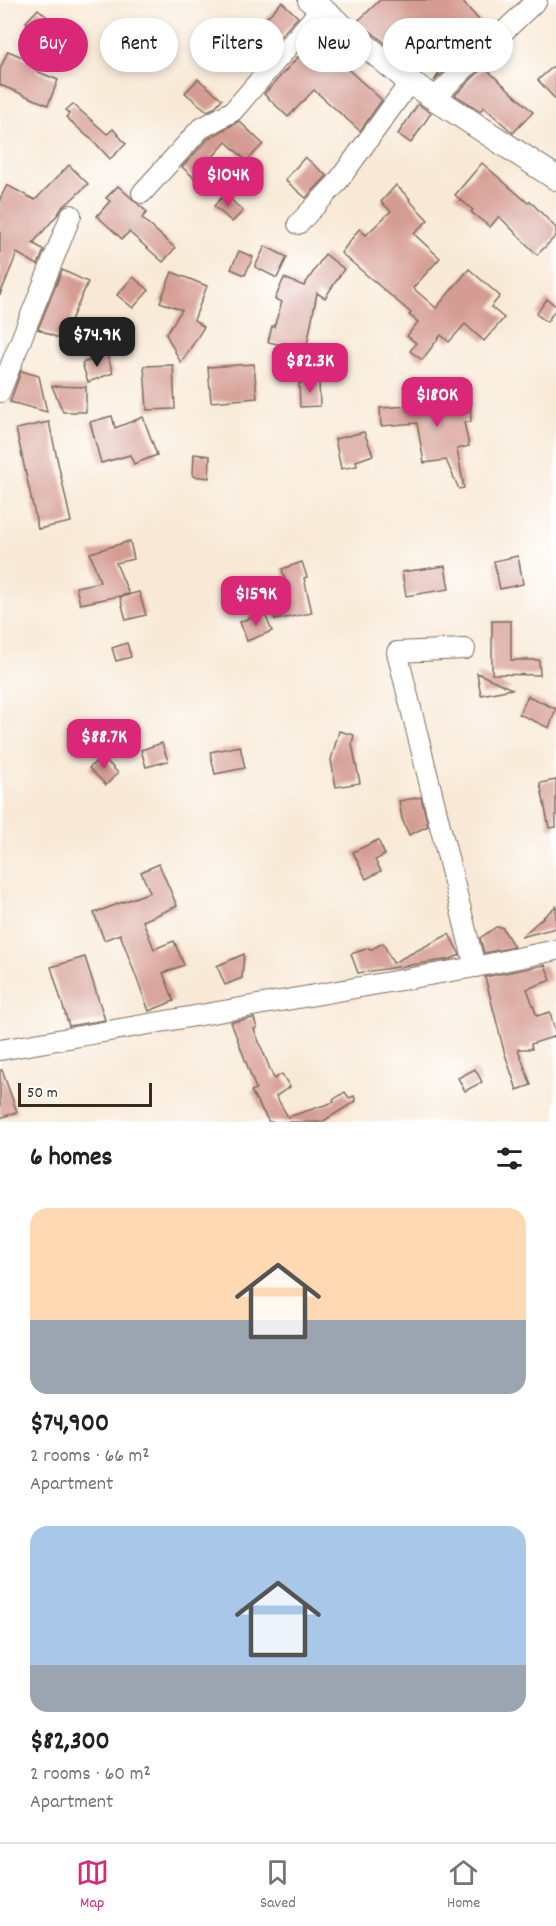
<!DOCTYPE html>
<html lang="en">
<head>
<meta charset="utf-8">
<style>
	:root { --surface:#fff; --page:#f6f6f6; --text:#222; --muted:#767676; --line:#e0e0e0; --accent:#db2777 }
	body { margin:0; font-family:Dekko,sans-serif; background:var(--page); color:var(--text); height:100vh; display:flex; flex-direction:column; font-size:22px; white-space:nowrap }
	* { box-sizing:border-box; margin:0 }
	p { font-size:20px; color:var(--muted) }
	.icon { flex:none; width:33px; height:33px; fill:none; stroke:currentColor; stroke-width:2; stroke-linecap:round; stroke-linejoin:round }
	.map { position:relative; height:1122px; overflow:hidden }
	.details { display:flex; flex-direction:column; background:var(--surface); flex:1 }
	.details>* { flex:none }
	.guide { position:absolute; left:18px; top:18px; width:520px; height:54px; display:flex; gap:12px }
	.scale { position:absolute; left:18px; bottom:15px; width:134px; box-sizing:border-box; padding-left:6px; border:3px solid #3b2a1e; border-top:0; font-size:16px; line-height:21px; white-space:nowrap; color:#3b2a1e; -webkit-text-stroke:4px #fff; paint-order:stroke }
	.price { position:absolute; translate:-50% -51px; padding:0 14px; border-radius:12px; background:var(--accent); color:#fff; font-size:20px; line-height:39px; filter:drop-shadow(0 2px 3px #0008) }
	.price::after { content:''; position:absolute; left:50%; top:36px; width:18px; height:14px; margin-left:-9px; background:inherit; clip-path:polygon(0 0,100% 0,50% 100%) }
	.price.on { background:#222; color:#fff }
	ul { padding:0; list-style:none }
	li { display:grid; align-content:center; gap:12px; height:318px; padding:0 30px }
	li span { display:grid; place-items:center; height:186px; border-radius:18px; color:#555 }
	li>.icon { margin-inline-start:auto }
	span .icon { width:108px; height:108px; fill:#fffc; stroke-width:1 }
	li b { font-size:26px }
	h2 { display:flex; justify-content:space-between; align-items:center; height:72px; padding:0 30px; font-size:26px }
	.pill { padding:0 21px; border-radius:27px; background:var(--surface); box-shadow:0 3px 9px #0003; font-size:21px; line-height:54px }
	.pill.on { background:var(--accent); color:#fff }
	.tabs { display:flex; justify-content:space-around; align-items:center; height:84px; border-top:2px solid var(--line); background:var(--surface); font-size:16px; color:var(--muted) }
	.tabs a { display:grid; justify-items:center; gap:3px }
	.tabs .on { color:var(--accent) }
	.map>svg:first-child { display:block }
	.building { fill:#d59c93 }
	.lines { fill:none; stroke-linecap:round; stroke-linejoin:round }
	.minor-casing { stroke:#7d6d5e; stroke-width:22 }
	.major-casing { stroke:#7d6d5e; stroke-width:26 }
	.minor { stroke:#fff; stroke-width:20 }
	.major { stroke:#fff; stroke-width:24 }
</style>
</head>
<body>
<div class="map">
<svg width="556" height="1122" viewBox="0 0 556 1122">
	<rect width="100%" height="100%" fill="#fff"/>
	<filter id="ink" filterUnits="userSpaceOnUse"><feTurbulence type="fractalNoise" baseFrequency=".0167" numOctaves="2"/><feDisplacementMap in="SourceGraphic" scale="12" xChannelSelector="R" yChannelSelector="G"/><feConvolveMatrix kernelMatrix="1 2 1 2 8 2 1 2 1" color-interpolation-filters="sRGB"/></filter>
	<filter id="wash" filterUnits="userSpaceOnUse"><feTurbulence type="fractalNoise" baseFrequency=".008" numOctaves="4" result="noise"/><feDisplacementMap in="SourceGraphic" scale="24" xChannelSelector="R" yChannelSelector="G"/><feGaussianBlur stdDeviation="1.35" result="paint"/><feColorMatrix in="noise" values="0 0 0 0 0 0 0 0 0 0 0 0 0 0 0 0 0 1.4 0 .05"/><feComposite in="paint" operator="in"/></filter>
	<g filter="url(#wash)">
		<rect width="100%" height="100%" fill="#f8e9d6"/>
		<g id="blocks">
			<g class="building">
				<polygon points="380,0 461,0 488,30 434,81 454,50 444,42 418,70 358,21"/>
				<polygon points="282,2 298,17 278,39 261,23"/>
				<polygon points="38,9 54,23 42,36 26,22"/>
				<polygon points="311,43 338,68 342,64 382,100 360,131 314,90 288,117 264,94"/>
				<polygon points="8,51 39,64 36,71 58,80 48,105 0,85 0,69"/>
				<polygon points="556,64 556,100 538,80"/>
				<polygon points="484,67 533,112 513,133 484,107 480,111 455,95"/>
				<polygon points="198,79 222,99 214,108 207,111 185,93"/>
				<polygon points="73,104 107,134 113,129 126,144 110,159 89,136 88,137 66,117 69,114 66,110"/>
				<polygon points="418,104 431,113 411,143 398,134"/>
				<polygon points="239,121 263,144 247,161 226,142 204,167 217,179 208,190 182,167 208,139"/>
				<polygon points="305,157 327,176 306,198 285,180"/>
				<polygon points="482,163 528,203 530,201 556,228 556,236 537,255 499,216 490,227 471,212 473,210 455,195"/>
				<polygon points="69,165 88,184 68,203 63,206 58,214 33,243 44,250 38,265 17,253 0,295 0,199 7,185 35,200"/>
				<polygon points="396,185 410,199 409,200 428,220 414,234 440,258 413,288 436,308 469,269 500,296 491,307 504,318 484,341 465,324 449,342 441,335 422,360 410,351 416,343 407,336 418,322 409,315 411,313 341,253 359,229 366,235 391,211 381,202"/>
				<polygon points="118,186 147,212 142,218 175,248 163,262 129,232 122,239 97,216 110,201 106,198"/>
				<polygon points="225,194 243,211 232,222 214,206"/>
				<polygon points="265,246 287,257 277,278 255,267"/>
				<polygon points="239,251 253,257 245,275 231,269"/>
				<polygon points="325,254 344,269 325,298 317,293 306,350 268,342 272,326 274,327 282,302 275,299 284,278 304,286"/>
				<polygon points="62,270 88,282 62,340 38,329"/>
				<polygon points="172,272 207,286 194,320 204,327 181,363 166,334 182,310 160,302"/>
				<polygon points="133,277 149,290 133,308 117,295"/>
				<polygon points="547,299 556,306 556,309 547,322 536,314"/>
				<polygon points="107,355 113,373 88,382 82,363"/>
				<polygon points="254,364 257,398 211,402 208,367"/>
				<polygon points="173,365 175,409 147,410 144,366"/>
				<polygon points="21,371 39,376 47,412 10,402"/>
				<polygon points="319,382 320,406 300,407 299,383"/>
				<polygon points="52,386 86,387 86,412 63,412"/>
				<polygon points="470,394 471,422 464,422 469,446 457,449 464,488 459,489 446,460 424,463 417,423 381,426 380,408 423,405 422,397"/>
				<polygon points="112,416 115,428 143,417 157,455 134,464 130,455 101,463 90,422"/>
				<polygon points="49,422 71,522 38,529 16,429"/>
				<polygon points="364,432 373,455 356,461 357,466 341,469 335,439"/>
				<polygon points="194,454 210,456 209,478 193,476"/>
				<polygon points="130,541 134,559 116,563 129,594 80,604 76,587 100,582 90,553"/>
				<polygon points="518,556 523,584 500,589 494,561"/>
				<polygon points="302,562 307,577 304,578 312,613 275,620 272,607 280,606 277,583 286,582 282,569"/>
				<polygon points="445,566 449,589 406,596 402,572"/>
				<polygon points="139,592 146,615 126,620 120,597"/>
				<polygon points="264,612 272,631 247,641 240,622"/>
				<polygon points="492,621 511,621 511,660 539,660 540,675 492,674"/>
				<polygon points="127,643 131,657 116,661 112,648"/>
				<polygon points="477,673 512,689 481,695"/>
				<polygon points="528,696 556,709 549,728 519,714"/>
				<polygon points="339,731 354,735 352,744 360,783 336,787 331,760"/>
				<polygon points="162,743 168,761 146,767 141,750"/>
				<polygon points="240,746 245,768 215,774 210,752"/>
				<polygon points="102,756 118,773 106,785 89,768"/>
				<polygon points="556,780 556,827 549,828 540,783"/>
				<polygon points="421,797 428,826 409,835 402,819 399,801"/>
				<polygon points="378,840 385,855 375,860 381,871 366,879 353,852"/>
				<polygon points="159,864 177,906 143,921 154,949 174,941 184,965 163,973 174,1001 149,1011 120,934 104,940 94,913 150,892 141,872"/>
				<polygon points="556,906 556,928 521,937"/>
				<polygon points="496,927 502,927 514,947 484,953 480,938"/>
				<polygon points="449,934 460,955 451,959 358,973 351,954 369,948 370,950 383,943 393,963"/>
				<polygon points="244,954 242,978 225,985 217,966"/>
				<polygon points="85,957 105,1020 69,1026 51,967"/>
				<polygon points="545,965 551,980 527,989 537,1016 550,1012 556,1036 531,1044 532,1049 518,1049 531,1085 517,1090 504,1051 485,977"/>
				<polygon points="254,1018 257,1028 254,1029 274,1079 282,1074 290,1087 276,1096 288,1117 334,1102 333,1100 345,1092 349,1098 354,1096 356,1101 322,1122 269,1122 251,1091 256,1089 231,1022"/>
				<polygon points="475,1069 482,1082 465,1091 458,1078"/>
				<polygon points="0,1070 2,1070 17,1112 0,1118"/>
			</g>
		</g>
	</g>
	<g filter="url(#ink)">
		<use href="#blocks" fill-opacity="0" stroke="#7d6d5e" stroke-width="1.5"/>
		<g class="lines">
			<defs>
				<g id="minor">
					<polyline points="433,99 537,0"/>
					<polyline points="142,193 200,129 233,111 320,10"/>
					<polyline points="298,224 336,184 410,82"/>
					<polyline points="0,392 71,215"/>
					<polyline points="465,649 397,652 475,967"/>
					<polyline points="0,1050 475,967 556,950"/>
				</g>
				<polyline id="major" points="310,0 410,82 556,178"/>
			</defs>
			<use href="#minor" class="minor-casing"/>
			<use href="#major" class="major-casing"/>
			<use href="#minor" class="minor"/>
			<use href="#major" class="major"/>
		</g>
	</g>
</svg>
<div class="scale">50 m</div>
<b class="price" style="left:228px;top:208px">$104K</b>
<b class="price on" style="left:97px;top:368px">$74.9K</b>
<b class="price" style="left:310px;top:394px">$82.3K</b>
<b class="price" style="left:437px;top:428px">$180K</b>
<b class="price" style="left:256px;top:627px">$159K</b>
<b class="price" style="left:104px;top:770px">$88.7K</b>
<div class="guide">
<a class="pill on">Buy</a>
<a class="pill">Rent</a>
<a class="pill">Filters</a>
<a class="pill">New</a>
<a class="pill">Apartment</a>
</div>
</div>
<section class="details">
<h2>6 homes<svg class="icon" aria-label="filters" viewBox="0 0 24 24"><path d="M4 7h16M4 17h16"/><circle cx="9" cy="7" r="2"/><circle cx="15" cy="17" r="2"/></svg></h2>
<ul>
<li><span style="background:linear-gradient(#ffd9b3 60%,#9aa5b1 0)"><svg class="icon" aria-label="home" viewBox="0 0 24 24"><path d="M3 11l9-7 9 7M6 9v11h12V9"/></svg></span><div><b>$74,900</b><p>2 rooms · 66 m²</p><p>Apartment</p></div></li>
<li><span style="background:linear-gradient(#a9c7e8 75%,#9aa5b1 0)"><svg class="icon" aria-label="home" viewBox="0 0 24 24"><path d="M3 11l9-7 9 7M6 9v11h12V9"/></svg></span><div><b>$82,300</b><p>2 rooms · 60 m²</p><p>Apartment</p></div></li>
</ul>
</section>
<nav class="tabs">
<a class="on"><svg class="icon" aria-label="map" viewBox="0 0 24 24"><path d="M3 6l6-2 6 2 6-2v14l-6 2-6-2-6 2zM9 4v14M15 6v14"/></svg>Map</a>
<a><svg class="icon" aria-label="saved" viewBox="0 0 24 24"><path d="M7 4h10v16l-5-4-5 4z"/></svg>Saved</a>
<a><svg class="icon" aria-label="home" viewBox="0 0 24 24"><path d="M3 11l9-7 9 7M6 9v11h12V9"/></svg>Home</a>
</nav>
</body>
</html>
